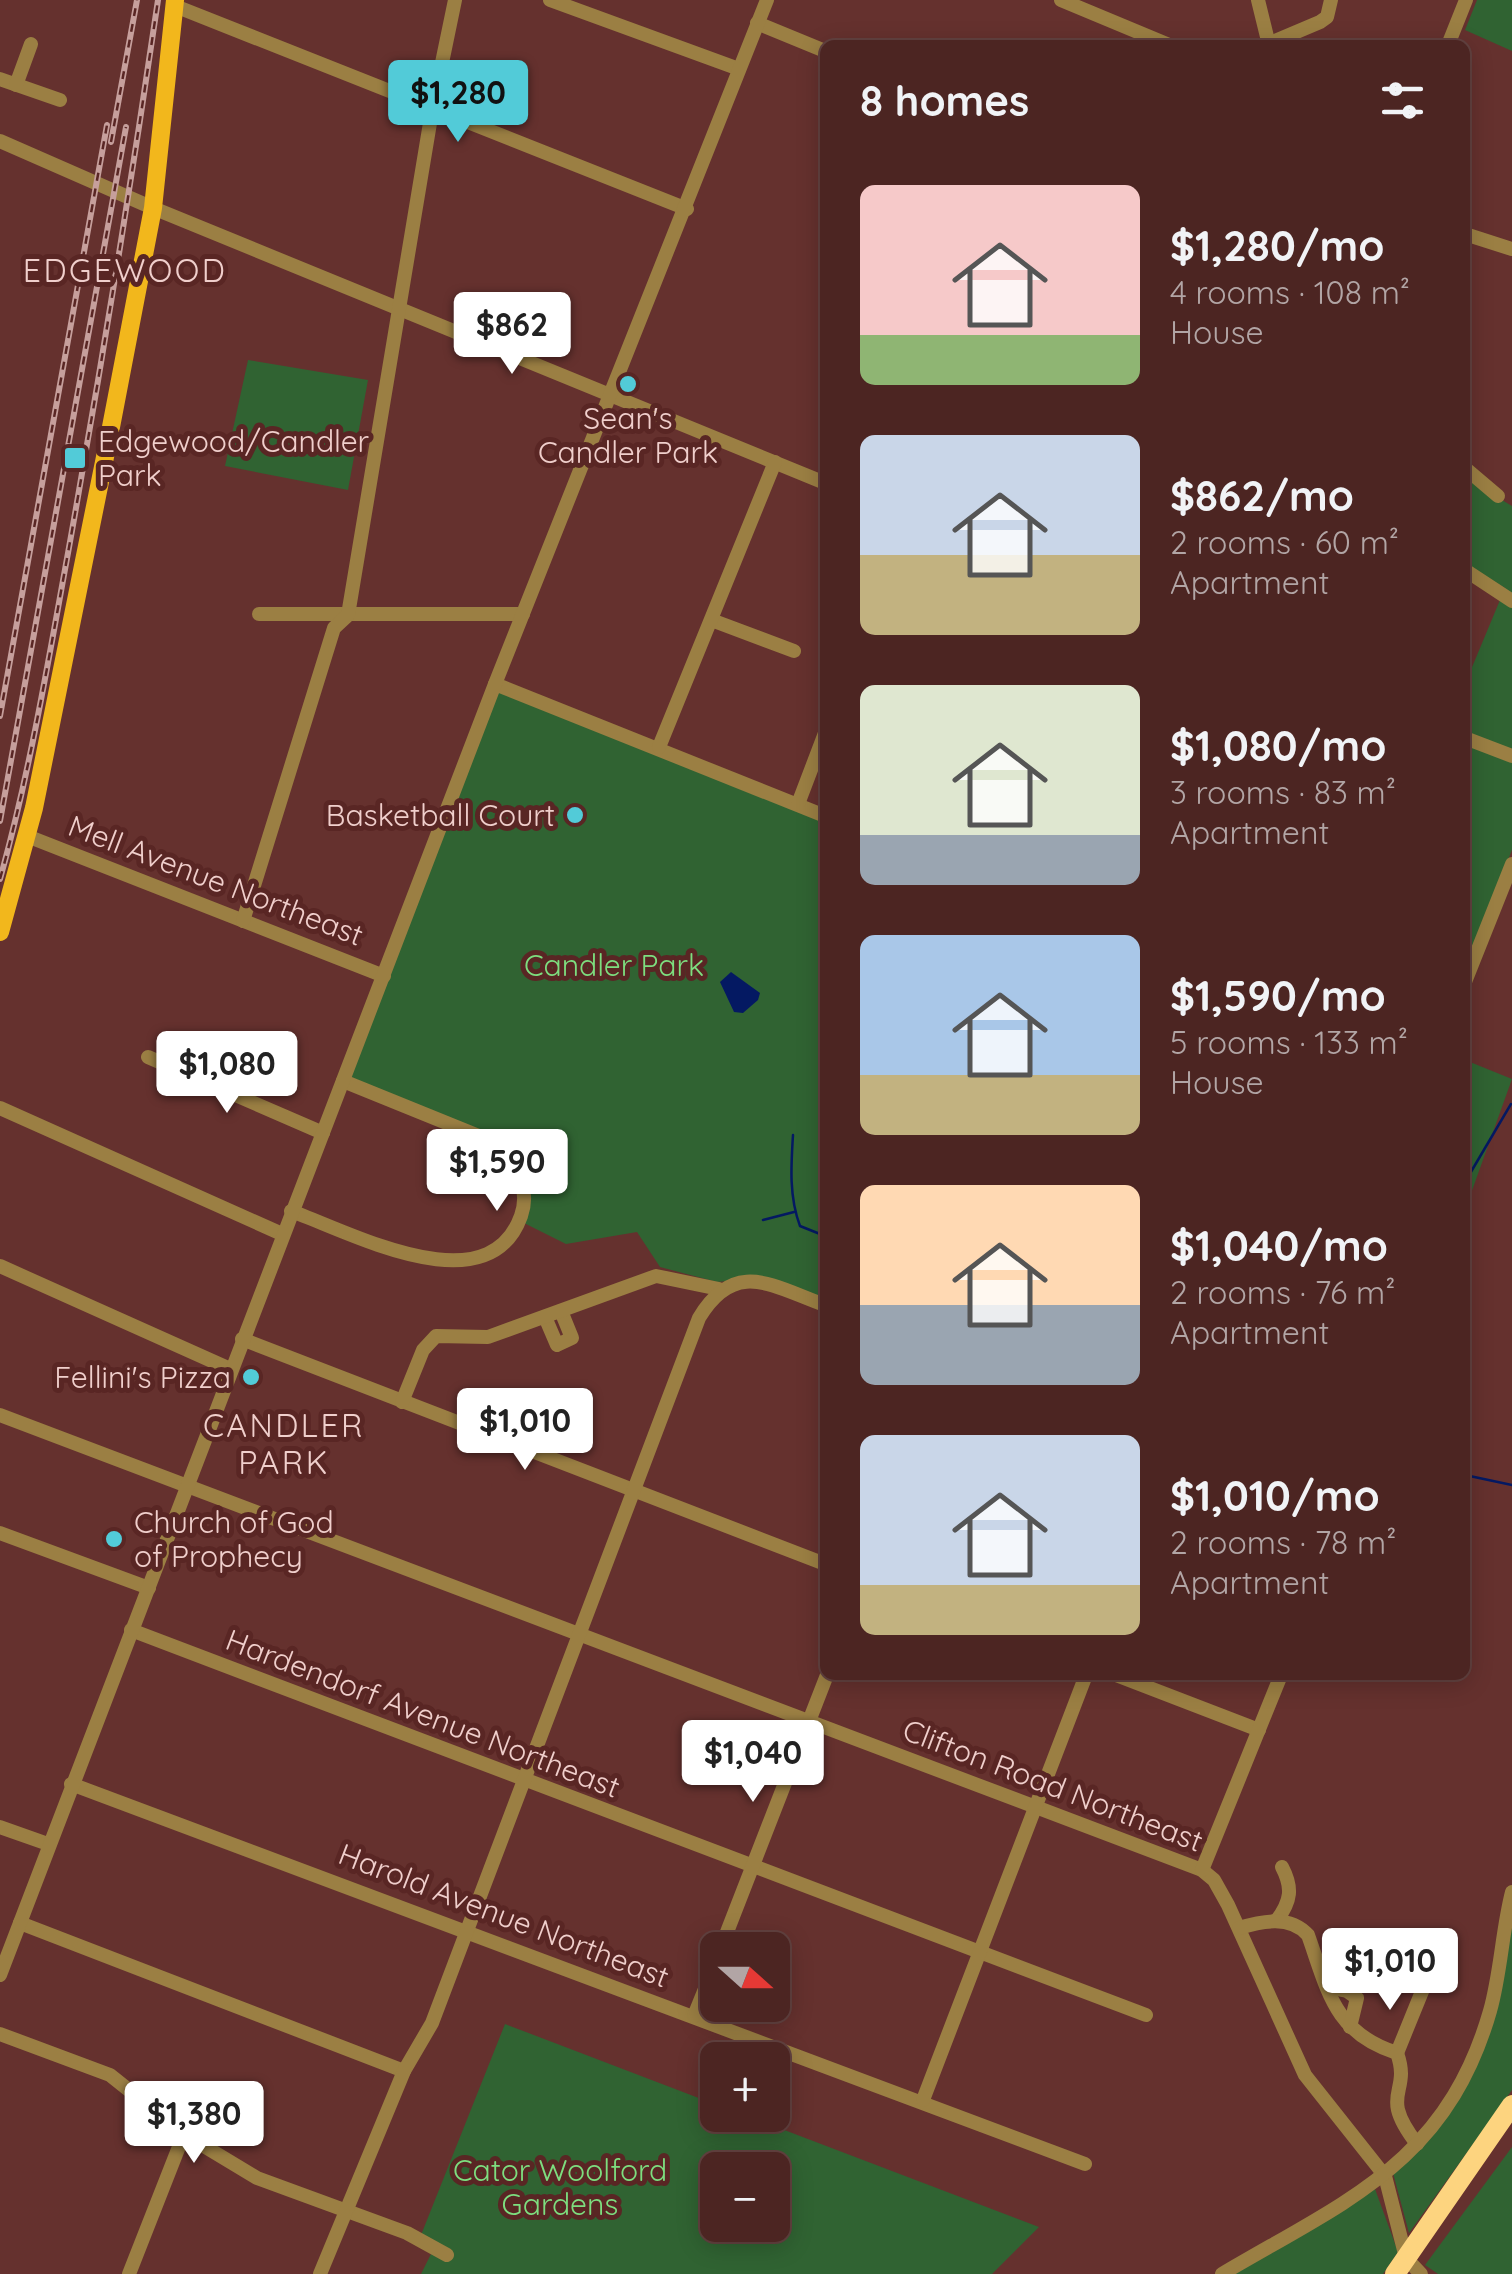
<!DOCTYPE html>
<html lang="en">
<head>
<meta charset="utf-8">
<style>
	:root { --surface:#4c2522; --page:#56312f; --text:#f1f3f6; --muted:#b2a5a5; --line:#634240; --accent:#52cbd8 }
	body { margin:0; font-family:Quicksand,sans-serif; background:var(--page); color:var(--text); height:100vh; display:flex; flex-direction:column; font-size:38px; white-space:nowrap }
	* { box-sizing:border-box; margin:0 }
	p { font-size:32px; color:var(--muted) }
	.icon { flex:none; width:55px; height:55px; fill:none; stroke:currentColor; stroke-width:2; stroke-linecap:round; stroke-linejoin:round }
	.map { position:relative; flex:1; overflow:hidden }
	.sheet { position:absolute; left:820px; top:40px; width:650px; height:1640px; display:flex; flex-direction:column; background:var(--surface); border-radius:15px; box-shadow:0 5px 25px #0003,0 0 0 2px var(--line) }
	.sheet>* { flex:none }
	.needle { width:65px; rotate:111deg }
	.buttons { position:absolute; left:700px; top:1932px; display:grid; gap:20px }
	.buttons a { display:grid; place-items:center; width:90px; height:90px; border-radius:15px; background:var(--surface); box-shadow:0 5px 25px #0003,0 0 0 2px var(--line); font-size:50px }
	.price { position:absolute; translate:-50% -85px; padding:0 22px; border-radius:10px; background:#fff; color:#222; font-size:32px; line-height:65px; filter:drop-shadow(0 2px 5px #0008) }
	.price::after { content:''; position:absolute; left:50%; top:60px; width:30px; height:22px; margin-left:-15px; background:inherit; clip-path:polygon(0 0,100% 0,50% 100%) }
	.price.active { background:var(--accent); color:#111 }
	ul { padding:0; list-style:none }
	li { display:flex; align-items:center; gap:30px; height:250px; padding:0 40px }
	li span { display:grid; place-items:center; flex:none; width:280px; height:200px; border-radius:15px; color:#555 }
	li>.icon { margin-inline-start:auto }
	span .icon { width:120px; height:120px; fill:#fffc; stroke-width:1 }
	li b { font-size:42px }
	h2 { display:flex; justify-content:space-between; align-items:center; height:120px; padding:0 40px; font-size:42px }
	.map>svg:first-child { display:block }
	.green { fill:#306332; fill-rule:evenodd }
	.water { fill:#041962 }
	.lines { fill:none; stroke-linecap:round; stroke-linejoin:round }
	.stream { stroke:#041962; stroke-width:2.5 }
	.minor { stroke:#9b7f43; stroke-width:14 }
	.major { stroke:#f2b71c; stroke-width:18 }
	.highway { stroke:#fdd47f; stroke-width:20 }
	.rail-casing { stroke:#c69f9c; stroke-width:6 }
	.rail { stroke:#592624; stroke-width:2.5; stroke-dasharray:8; stroke-linecap:butt }
	.poi-dot { fill:#52cbd8; stroke:#592624; stroke-width:4 }
	.labels { text-anchor:middle; dominant-baseline:central; stroke-width:10; stroke-linejoin:round; paint-order:stroke }
	.poi-label { font-size:30px; fill:#f0cfcc; stroke:#592624; text-anchor:start }
	.street-label { font-size:30px; fill:#f0cfcc; stroke:#592624 }
	.park-label { font-size:30px; fill:#7dde7f; stroke:#592624 }
	.neighbourhood-label { font-size:32px; letter-spacing:2.5px; fill:#f0cfcc; stroke:#592624 }
</style>
</head>
<body>
<div class="map">
<svg width="1512" height="2274" viewBox="0 0 1512 2274">
	<rect width="100%" height="100%" fill="#65312e"/>
	<g class="green">
		<polygon points="1477,0 1512,0 1512,51 1465,30"/>
		<polygon points="248,360 368,380 348,490 225,466"/>
		<polygon points="1465,478 1512,506 1512,850 1465,967 1465,684 1505,588 1465,564"/>
		<polygon points="499,683 825,812 825,1303 759,1278 717,1282 660,1267 637,1232 566,1244 522,1222 513,1156 347,1081"/>
		<polygon points="1465,1060 1512,1079 1465,1210"/>
		<polygon points="1512,1911 1512,2090 1409,2233 1393,2173 1467,2077"/>
		<path d="M 505,2024 L 717,2105 L 718,2115 L 745,2115 L 1039,2227 L 992,2274 L 421,2274 L 437,2242 L 421,2235 ZM 718,2170 L 772,2170 L 772,2225 L 718,2225 Z"/>
		<polygon points="1512,2147 1512,2274 1438,2274 1425,2265"/>
		<polygon points="1375,2189 1398,2252 1383,2274 1229,2274"/>
	</g>
	<polygon class="water" points="731,972 760,993 758,1000 743,1013 734,1012 720,982"/>
	<g class="lines">
		<g class="stream">
			<path d="M 793,1135 C 791,1166 789,1197 800,1226 L 825,1236"/>
			<polyline points="1465,1182 1511,1104"/>
			<polyline points="763,1220 794,1212"/>
			<polyline points="1465,1475 1512,1485"/>
		</g>
		<g class="minor">
			<polyline points="550,0 739,69"/>
			<polyline points="1061,0 1169,45"/>
			<polyline points="1258,0 1269,45"/>
			<polyline points="175,6 687,209"/>
			<polyline points="757,23 825,51"/>
			<polyline points="1268,44 1320,22 1327,17 1331,0"/>
			<polyline points="1448,45 1466,0"/>
			<polyline points="0,79 60,100"/>
			<polyline points="16,85 31,44"/>
			<polyline points="0,141 153,208 825,483"/>
			<polyline points="1465,234 1512,249"/>
			<polyline points="1465,468 1498,496"/>
			<polyline points="1465,570 1512,601"/>
			<polyline points="259,614 523,614"/>
			<polyline points="714,621 794,651"/>
			<polyline points="495,684 825,816"/>
			<polyline points="1465,738 1512,756"/>
			<polyline points="659,747 775,462"/>
			<polyline points="798,804 825,733"/>
			<polyline points="27,836 384,976"/>
			<polyline points="243,921 334,628 348,615 432,111 455,0"/>
			<polyline points="1465,982 1512,864"/>
			<polyline points="148,1057 323,1133"/>
			<polyline points="0,1108 282,1234"/>
			<path d="M 291,1211 C 352,1233 488,1307 521,1216 C 532,1185 512,1160 491,1141 L 343,1081"/>
			<polyline points="0,1266 230,1369"/>
			<polyline points="545,1317 557,1345 572,1338 561,1311"/>
			<polyline points="242,1339 825,1564"/>
			<polyline points="402,1402 423,1350 436,1336 488,1337 656,1276 719,1289"/>
			<polyline points="0,1415 1202,1870 1214,1880 1228,1905 1305,2075 1385,2176 1406,2258 1421,2274"/>
			<polyline points="0,1533 149,1588"/>
			<polyline points="131,1630 1146,2015"/>
			<polyline points="1116,1675 1259,1730"/>
			<polyline points="71,1784 1085,2164"/>
			<polyline points="0,1827 48,1844"/>
			<polyline points="1202,1870 1281,1675"/>
			<path d="M 1277,1920 C 1291,1901 1293,1888 1282,1867"/>
			<polyline points="20,1923 404,2071"/>
			<path d="M 1239,1928 C 1262,1921 1290,1915 1308,1935 C 1328,1991 1334,2033 1397,2053 C 1412,2095 1377,2092 1417,2144"/>
			<polyline points="720,1950 827,1675"/>
			<polyline points="0,1975 495,684 767,0"/>
			<polyline points="1327,1987 1347,1991 1357,1998 1350,2027"/>
			<polyline points="694,2016 718,1957"/>
			<polyline points="0,2034 110,2075 184,2134 257,2178 407,2233 447,2255"/>
			<polyline points="1397,2053 1423,1989"/>
			<polyline points="923,2100 1086,1675"/>
			<polyline points="129,2274 184,2134"/>
			<path d="M 320,2274 L 404,2071 L 432,2023 L 699,1318 C 735,1258 772,1286 825,1305"/>
			<path d="M 1222,2274 C 1345,2201 1446,2164 1490,2011 C 1501,1972 1502,1931 1512,1892"/>
		</g>
		<g class="major">
			<polyline points="111,427 153,208 175,0"/>
			<polyline points="0,932 34,808 106,452"/>
		</g>
		<polyline class="highway" points="1395,2274 1512,2105"/>
		<defs>
			<g id="rail">
				<polyline points="111,142 137,0"/>
				<polyline points="0,716 107,125"/>
				<polyline points="0,821 126,127"/>
				<path d="M 0,879 C 30,772 48,662 68,553 C 101,369 131,185 158,0"/>
			</g>
		</defs>
		<use href="#rail" class="rail-casing"/>
		<use href="#rail" class="rail"/>
	</g>
	<g class="poi-dot">
		<circle cx="628" cy="384" r="10"/>
		<rect x="63" y="446" width="24" height="24" rx="5"/>
		<circle cx="575" cy="815" r="10"/>
		<circle cx="251" cy="1377" r="10"/>
		<circle cx="114" cy="1539" r="10"/>
	</g>
	<g class="labels">
		<g class="poi-label">
			<text x="628" y="418" text-anchor="middle">Sean's<tspan x="628" dy="34">Candler Park</tspan></text>
			<text x="98" y="441">Edgewood/Candler<tspan x="98" dy="34">Park</tspan></text>
			<text x="555" y="815" text-anchor="end">Basketball Court</text>
			<text x="231" y="1377" text-anchor="end">Fellini's Pizza</text>
			<text x="134" y="1522">Church of God<tspan x="134" dy="34">of Prophecy</tspan></text>
		</g>
		<g class="street-label">
			<text transform="translate(216 880) rotate(21)">Mell Avenue Northeast</text>
			<text transform="translate(423 1713) rotate(21)">Hardendorf Avenue Northeast</text>
			<text transform="translate(1053 1785) rotate(21)">Clifton Road Northeast</text>
			<text transform="translate(504 1915) rotate(21)">Harold Avenue Northeast</text>
		</g>
		<g class="park-label">
			<text x="614" y="965">Candler Park</text>
			<text x="560" y="2170">Cator Woolford<tspan x="560" dy="34">Gardens</tspan></text>
		</g>
		<g class="neighbourhood-label">
			<text x="125" y="270">EDGEWOOD</text>
			<text x="284" y="1425">CANDLER<tspan x="284" dy="37">PARK</tspan></text>
		</g>
	</g>
</svg>
<div class="buttons">
<a><svg class="needle" viewBox="-14 -14 28 28"><path d="M0-13l5 13h-10z" fill="#e53935"/><path d="M0 13l5-13h-10z" fill="#b2a5a5"/></svg></a>
<a>+</a>
<a>−</a>
</div>
<b class="price active" style="left:458px;top:145px">$1,280</b>
<b class="price" style="left:512px;top:377px">$862</b>
<b class="price" style="left:227px;top:1116px">$1,080</b>
<b class="price" style="left:497px;top:1214px">$1,590</b>
<b class="price" style="left:525px;top:1473px">$1,010</b>
<b class="price" style="left:753px;top:1805px">$1,040</b>
<b class="price" style="left:1390px;top:2013px">$1,010</b>
<b class="price" style="left:194px;top:2166px">$1,380</b>
<section class="sheet">
<h2>8 homes<svg class="icon" aria-label="filters" viewBox="0 0 24 24"><path d="M4 7h16M4 17h16"/><circle cx="9" cy="7" r="2"/><circle cx="15" cy="17" r="2"/></svg></h2>
<ul>
<li><span style="background:linear-gradient(#f6c9c9 75%,#8fb573 0)"><svg class="icon" aria-label="home" viewBox="0 0 24 24"><path d="M3 11l9-7 9 7M6 9v11h12V9"/></svg></span><div><b>$1,280/mo</b><p>4 rooms · 108 m²</p><p>House</p></div></li>
<li><span style="background:linear-gradient(#c9d6e8 60%,#c2b280 0)"><svg class="icon" aria-label="home" viewBox="0 0 24 24"><path d="M3 11l9-7 9 7M6 9v11h12V9"/></svg></span><div><b>$862/mo</b><p>2 rooms · 60 m²</p><p>Apartment</p></div></li>
<li><span style="background:linear-gradient(#dfe7d0 75%,#9aa5b1 0)"><svg class="icon" aria-label="home" viewBox="0 0 24 24"><path d="M3 11l9-7 9 7M6 9v11h12V9"/></svg></span><div><b>$1,080/mo</b><p>3 rooms · 83 m²</p><p>Apartment</p></div></li>
<li><span style="background:linear-gradient(#a9c7e8 70%,#c2b280 0)"><svg class="icon" aria-label="home" viewBox="0 0 24 24"><path d="M3 11l9-7 9 7M6 9v11h12V9"/></svg></span><div><b>$1,590/mo</b><p>5 rooms · 133 m²</p><p>House</p></div></li>
<li><span style="background:linear-gradient(#ffd9b3 60%,#9aa5b1 0)"><svg class="icon" aria-label="home" viewBox="0 0 24 24"><path d="M3 11l9-7 9 7M6 9v11h12V9"/></svg></span><div><b>$1,040/mo</b><p>2 rooms · 76 m²</p><p>Apartment</p></div></li>
<li><span style="background:linear-gradient(#c9d6e8 75%,#c2b280 0)"><svg class="icon" aria-label="home" viewBox="0 0 24 24"><path d="M3 11l9-7 9 7M6 9v11h12V9"/></svg></span><div><b>$1,010/mo</b><p>2 rooms · 78 m²</p><p>Apartment</p></div></li>
</ul>
</section>
</div>
</body>
</html>
